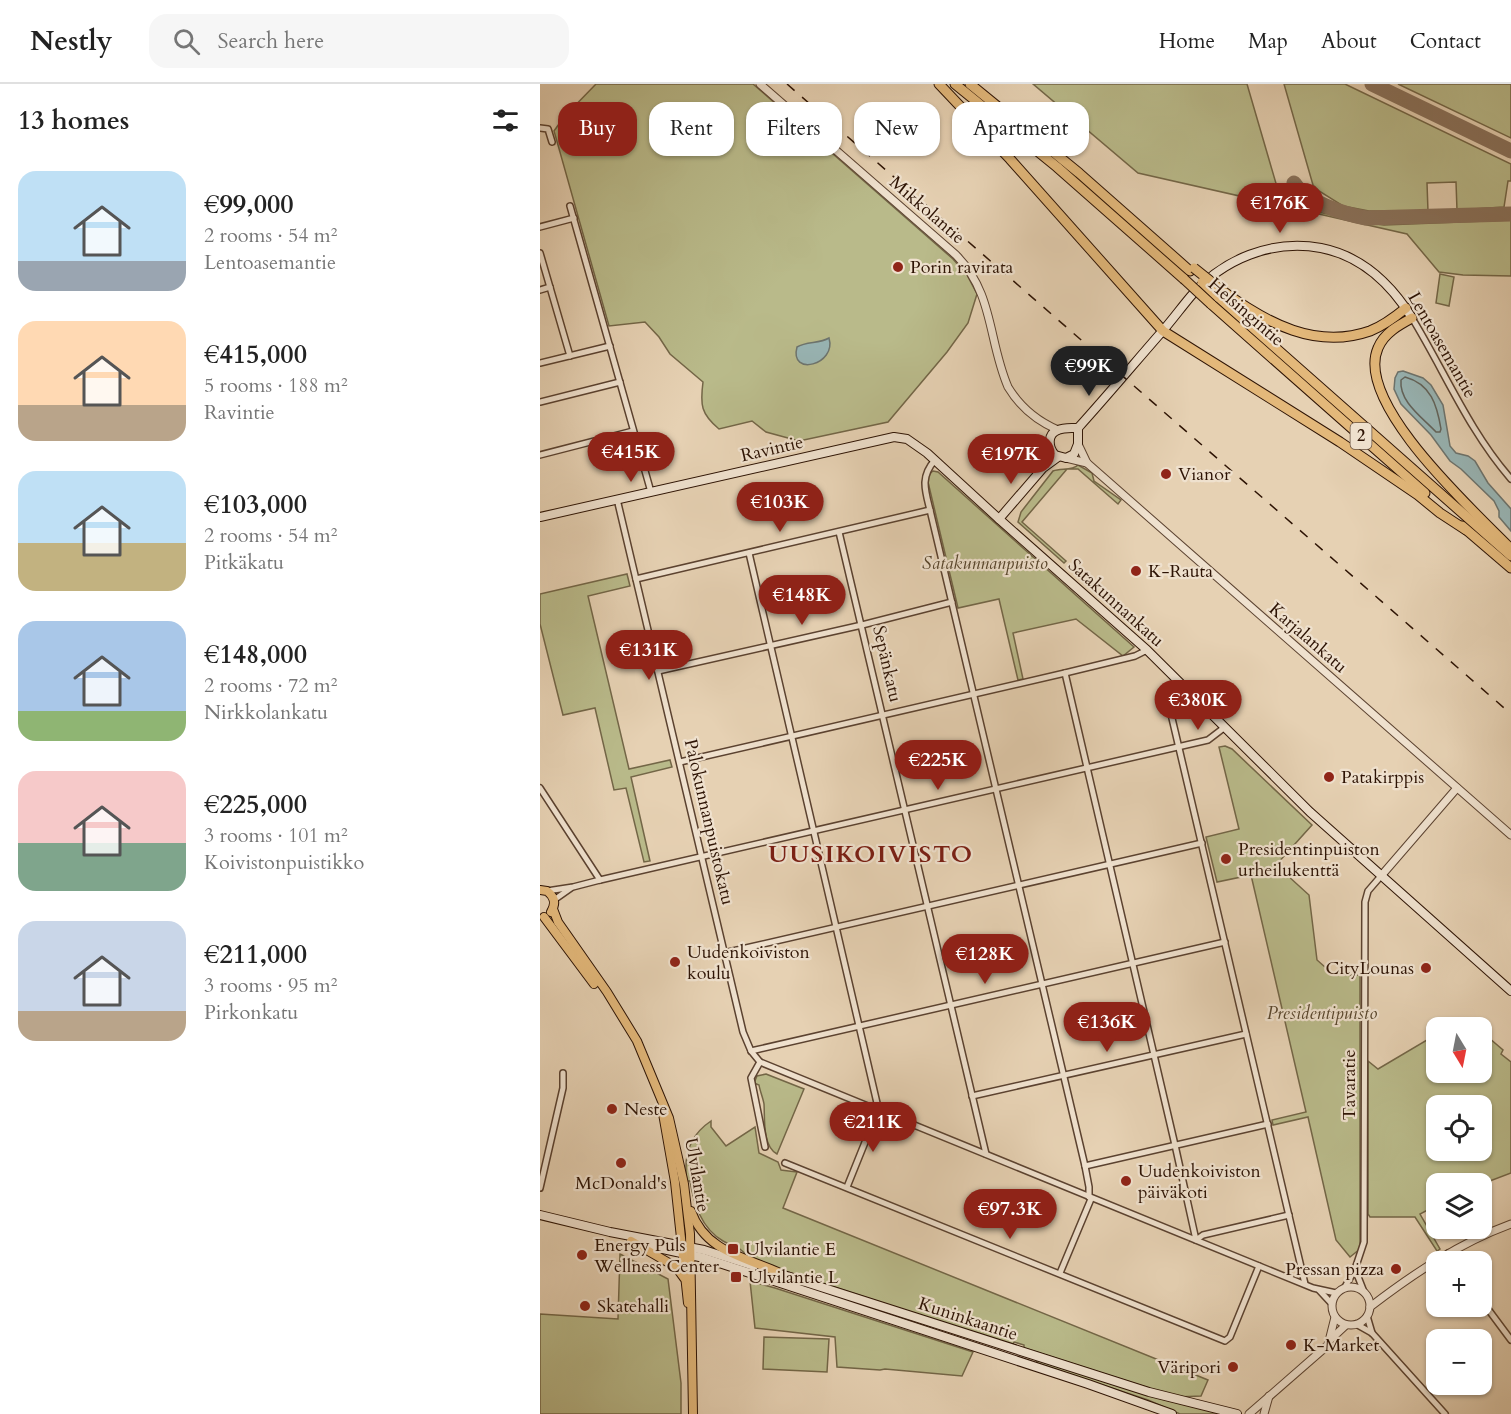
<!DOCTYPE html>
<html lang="en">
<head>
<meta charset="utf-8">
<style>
	:root { --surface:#fff; --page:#f6f6f6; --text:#222; --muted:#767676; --line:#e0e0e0; --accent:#8f2418 }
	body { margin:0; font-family:Cardo,serif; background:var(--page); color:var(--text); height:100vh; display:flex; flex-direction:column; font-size:22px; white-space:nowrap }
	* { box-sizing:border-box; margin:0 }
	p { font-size:20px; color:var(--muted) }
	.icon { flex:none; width:33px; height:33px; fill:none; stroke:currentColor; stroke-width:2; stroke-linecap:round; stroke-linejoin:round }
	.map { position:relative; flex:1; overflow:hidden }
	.sheet { display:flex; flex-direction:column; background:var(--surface); width:540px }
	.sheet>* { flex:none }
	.top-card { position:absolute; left:18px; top:18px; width:570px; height:54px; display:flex; gap:12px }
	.needle { width:39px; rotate:170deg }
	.controls { position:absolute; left:886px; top:933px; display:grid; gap:12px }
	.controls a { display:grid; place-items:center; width:66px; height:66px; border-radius:12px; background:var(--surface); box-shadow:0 2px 4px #0004; font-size:30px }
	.price { position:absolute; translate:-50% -51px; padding:0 14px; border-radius:21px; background:var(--accent); color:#fff; font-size:20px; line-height:39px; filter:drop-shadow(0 2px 3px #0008) }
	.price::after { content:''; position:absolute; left:50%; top:36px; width:18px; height:14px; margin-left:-9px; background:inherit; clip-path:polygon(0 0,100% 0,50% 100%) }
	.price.current { background:#222; color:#fff }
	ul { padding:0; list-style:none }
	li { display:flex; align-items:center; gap:18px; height:150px; padding:0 18px }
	li span { display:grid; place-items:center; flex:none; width:168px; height:120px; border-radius:18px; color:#555 }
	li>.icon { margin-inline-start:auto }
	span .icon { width:72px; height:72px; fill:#fffc; stroke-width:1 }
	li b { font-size:26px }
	h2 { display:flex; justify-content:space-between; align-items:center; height:72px; padding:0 18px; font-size:26px }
	.pill { padding:0 21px; border-radius:18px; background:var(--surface); box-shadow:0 2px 4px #0004; font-size:21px; line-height:54px }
	.pill.current { background:var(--accent); color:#fff }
	header { display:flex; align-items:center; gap:36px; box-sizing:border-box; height:84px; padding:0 30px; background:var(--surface); border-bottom:2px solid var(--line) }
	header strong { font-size:28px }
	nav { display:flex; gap:33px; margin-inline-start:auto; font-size:21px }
	.search { width:420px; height:54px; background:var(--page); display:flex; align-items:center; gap:15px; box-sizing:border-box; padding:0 21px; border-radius:18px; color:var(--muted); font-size:22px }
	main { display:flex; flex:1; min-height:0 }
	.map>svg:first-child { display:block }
	.green { fill:#b9ba8a; stroke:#736647; stroke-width:1.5; fill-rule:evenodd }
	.water { fill:#98b5b5; stroke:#6d746e; stroke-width:1.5 }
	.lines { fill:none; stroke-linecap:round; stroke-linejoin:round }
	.shore { stroke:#62645c; stroke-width:1.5 }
	.taxiway { stroke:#8a725c; stroke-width:15 }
	.minor-casing { stroke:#5b4230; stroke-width:8 }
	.tertiary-casing { stroke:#5b4230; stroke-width:9 }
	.secondary-casing { stroke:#2d1304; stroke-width:10 }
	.primary-casing { stroke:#2d1304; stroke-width:10 }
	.trunk-casing { stroke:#2d1304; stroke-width:11 }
	.minor { stroke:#efe1ce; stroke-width:5 }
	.tertiary { stroke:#efe1ce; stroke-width:7 }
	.secondary { stroke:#efe1ce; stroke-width:8 }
	.primary { stroke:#e3b87a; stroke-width:8 }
	.trunk { stroke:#e3b87a; stroke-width:9 }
	.rail { stroke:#2d1304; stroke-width:1.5; stroke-dasharray:10 10; stroke-linecap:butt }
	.trunk-bridge-casing { stroke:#2d1304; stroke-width:11; stroke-linecap:butt }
	.trunk-bridge { stroke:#e3b87a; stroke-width:9 }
	.poi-dot { fill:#8f2418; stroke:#efe1ce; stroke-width:2 }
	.labels { text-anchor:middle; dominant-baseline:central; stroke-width:4.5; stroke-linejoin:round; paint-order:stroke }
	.shield { fill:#efe1ce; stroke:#675141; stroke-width:1.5 }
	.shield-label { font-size:16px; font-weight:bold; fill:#2d1304 }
	.street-label { font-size:18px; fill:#2d1304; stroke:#efe1ce }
	.poi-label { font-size:18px; fill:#2d1304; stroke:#efe1ce; text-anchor:start }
	.park-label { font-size:18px; font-style:italic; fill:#57452c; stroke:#efe1ce }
	.district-label { font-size:24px; font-weight:bold; letter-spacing:1.5px; fill:#7a1f14; stroke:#efe1ce }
</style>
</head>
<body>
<header>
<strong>Nestly</strong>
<div class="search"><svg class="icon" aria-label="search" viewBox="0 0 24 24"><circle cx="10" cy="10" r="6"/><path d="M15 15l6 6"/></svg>Search here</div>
<nav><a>Home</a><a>Map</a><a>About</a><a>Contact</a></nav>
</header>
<main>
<section class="sheet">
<h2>13 homes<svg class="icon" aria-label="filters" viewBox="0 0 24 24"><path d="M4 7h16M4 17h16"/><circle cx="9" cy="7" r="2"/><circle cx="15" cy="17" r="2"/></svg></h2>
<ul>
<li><span style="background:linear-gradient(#bfe0f5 75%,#9aa5b1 0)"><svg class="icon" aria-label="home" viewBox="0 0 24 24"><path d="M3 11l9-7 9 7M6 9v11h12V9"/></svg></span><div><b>€99,000</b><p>2 rooms · 54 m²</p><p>Lentoasemantie</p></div></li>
<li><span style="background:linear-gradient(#ffd9b3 70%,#b9a48a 0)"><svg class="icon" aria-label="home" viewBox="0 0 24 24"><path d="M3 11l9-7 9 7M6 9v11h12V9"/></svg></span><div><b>€415,000</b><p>5 rooms · 188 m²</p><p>Ravintie</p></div></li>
<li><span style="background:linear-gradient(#bfe0f5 60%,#c2b280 0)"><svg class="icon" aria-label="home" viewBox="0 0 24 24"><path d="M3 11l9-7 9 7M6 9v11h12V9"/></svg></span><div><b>€103,000</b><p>2 rooms · 54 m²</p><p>Pitkäkatu</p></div></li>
<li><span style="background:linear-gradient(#a9c7e8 75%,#8fb573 0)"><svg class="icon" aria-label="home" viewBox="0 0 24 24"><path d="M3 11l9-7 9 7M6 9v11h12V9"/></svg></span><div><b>€148,000</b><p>2 rooms · 72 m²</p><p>Nirkkolankatu</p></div></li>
<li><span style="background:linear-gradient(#f6c9c9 60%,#7fa58c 0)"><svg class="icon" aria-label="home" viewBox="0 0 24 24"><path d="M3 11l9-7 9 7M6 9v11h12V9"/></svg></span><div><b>€225,000</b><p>3 rooms · 101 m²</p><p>Koivistonpuistikko</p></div></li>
<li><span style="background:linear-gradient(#c9d6e8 75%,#b9a48a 0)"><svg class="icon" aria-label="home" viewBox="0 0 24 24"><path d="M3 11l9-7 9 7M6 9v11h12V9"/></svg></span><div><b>€211,000</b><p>3 rooms · 95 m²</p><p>Pirkonkatu</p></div></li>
</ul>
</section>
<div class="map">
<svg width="971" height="1330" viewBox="0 0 971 1330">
	<rect width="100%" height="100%" fill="#e6d1b3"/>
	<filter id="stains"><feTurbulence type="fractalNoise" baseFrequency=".00333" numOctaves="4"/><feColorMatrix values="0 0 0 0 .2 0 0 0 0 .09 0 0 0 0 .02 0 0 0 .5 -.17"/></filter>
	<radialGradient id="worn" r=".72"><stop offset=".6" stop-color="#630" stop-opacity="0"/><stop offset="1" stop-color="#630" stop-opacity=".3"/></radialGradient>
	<g class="green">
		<path d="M 56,0 L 213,0 L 413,175 L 427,191 L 437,210 L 428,239 L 407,268 L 348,338 L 259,357 L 226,348 L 212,337 L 179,345 C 161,330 160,321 163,298 L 130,270 L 119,253 L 105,238 L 69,242 L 14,47 L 24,33 Z"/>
		<polygon points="493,0 707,0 742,120 829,139 844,141 971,136 971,192 923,191 899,188 867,150 598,89"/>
		<polygon points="744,0 805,0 971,80 971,97 968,97 964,123 917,126 916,98 887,99 888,127 829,127 803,122 779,107 773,101"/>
		<polygon points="858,0 971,0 971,54"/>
		<polygon points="900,190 914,193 909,222 896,219"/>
		<path d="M 538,381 L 552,389 L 554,397 L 581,416 L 578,420 L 538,385 L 527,385 L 482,438 L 526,477 L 524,479 L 478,438 L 481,428 L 513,387 C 521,384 532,387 538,381 Z"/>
		<polygon points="393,387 398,388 594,563 583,572 536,535 473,549 483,595 478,596 459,515 418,524 388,398 388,391"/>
		<polygon points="87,490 90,502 48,512 89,685 130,676 132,683 91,693 110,777 104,778 86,704 74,706 55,624 23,631 0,540 0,510"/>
		<polygon points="685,662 692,665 772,741 736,781 769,811 777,876 794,891 820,891 820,1165 810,1173 796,1156 768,1033 733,1041 732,1036 766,1028 711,791 677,798 666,753 699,745 679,663"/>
		<path d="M 942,948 L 963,966 L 961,970 L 971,978 L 971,1089 L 942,1100 L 897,1100 L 897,1121 L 880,1130 L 900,1165 L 897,1167 L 875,1133 L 830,1133 L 828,1130 L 828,977 L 838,985 L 897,950 L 897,988 L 942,988 ZM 897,1022 L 942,1022 L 942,1066 L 897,1066 Z"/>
		<path d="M 226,990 L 264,1005 L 237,1070 C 222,1062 225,1034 224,1020 C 223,1014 220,1007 219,1001 L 214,999 L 217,992 Z"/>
		<path d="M 171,1037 L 171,1043 L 186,1062 L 215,1043 L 219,1069 L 238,1078 L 241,1086 L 257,1088 L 243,1124 L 668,1296 L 661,1312 L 637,1313 L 484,1264 L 484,1261 L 474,1258 L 473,1260 L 459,1257 L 215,1177 L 206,1172 C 202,1163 191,1162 183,1157 C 161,1144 154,1120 150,1097 L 147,1097 C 143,1072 150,1051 171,1037 Z"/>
		<polygon points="80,1170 128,1195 141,1299 141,1330 0,1330 0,1230 78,1235"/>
		<polygon points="210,1197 235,1204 433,1268 422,1292 345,1285 340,1286 297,1283 295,1253 215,1244"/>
		<polygon points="224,1253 289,1255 287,1288 223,1285"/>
		<polygon points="498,1275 683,1330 640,1330 608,1316 496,1279"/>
	</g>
	<g class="water">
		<path d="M 289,254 C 297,281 249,293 257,263 C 267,257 279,260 289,254 Z"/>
		<polygon points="863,287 883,294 891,301 903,321 910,362 916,369 928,372 935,377 948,399 971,425 971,447 959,433 959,427 954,417 921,385 910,377 891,351 861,320 854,305 855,294 858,288"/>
	</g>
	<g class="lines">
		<path class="shore" d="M 865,293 C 891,300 897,321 901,345 L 900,348 L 896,348 C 882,333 859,318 861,296 Z"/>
		<g class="taxiway">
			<polyline points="832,0 971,67"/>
			<path d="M 754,99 C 766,118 804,130 826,134 L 971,130"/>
		</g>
		<defs>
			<g id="minor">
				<polyline points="0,44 8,45 12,58"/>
				<polyline points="30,122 111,408"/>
				<polyline points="0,143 34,134"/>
				<polyline points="0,169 30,272"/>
				<polyline points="0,206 10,203"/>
				<path d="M 872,234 C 905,288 929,347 971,395"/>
				<polyline points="0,279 70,262"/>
				<polyline points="0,318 80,298"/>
				<polyline points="0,371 93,347"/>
				<path d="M 395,376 C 380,393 385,406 390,426 L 545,1082 L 549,1103 L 549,1113"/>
				<polyline points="77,415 203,948 211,967 220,978 211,994 225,1063"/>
				<polyline points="299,448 446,1070"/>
				<polyline points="209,469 337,1019 336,1031 307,1103"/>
				<polyline points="96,495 390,426"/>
				<polyline points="118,587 322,541 412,518"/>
				<polyline points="525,589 635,1061 656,1156 663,1151 749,1131"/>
				<polyline points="627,613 765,1200"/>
				<polyline points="140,678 525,589 595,572 607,566"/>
				<polyline points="0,704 60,796"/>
				<polyline points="7,807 33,803 60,796 668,656 685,643"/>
				<polyline points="14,816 31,804"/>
				<polyline points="184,869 662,759"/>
				<polyline points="211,967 685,858"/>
				<polyline points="220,978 773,1204 796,1209"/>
				<polyline points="432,1012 706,950"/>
				<polyline points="245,1079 685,1257 690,1253 719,1182"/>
				<polyline points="545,1082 728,1040"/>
				<polyline points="0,1104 23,1004 23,989"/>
				<polyline points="908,1169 914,1178"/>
				<polyline points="815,1185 824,1208"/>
				<polyline points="520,1189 551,1115"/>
				<polyline points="805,1203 815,1185 824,1158 825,818 828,807 841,792"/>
				<polyline points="779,1206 792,1220"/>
				<polyline points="942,1217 971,1256"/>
				<polyline points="827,1232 832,1249"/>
				<polyline points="816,1240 832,1249 905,1330"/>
			</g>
			<g id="tertiary">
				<path d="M 220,0 L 416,171 C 454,209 448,257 468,303 C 480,323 497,337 518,346"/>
				<polyline points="538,360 547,379 971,751"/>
				<polyline points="526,374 547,379"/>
				<polyline points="841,792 917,704"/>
				<circle cx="811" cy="1222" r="19"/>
				<path d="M 830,1223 C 873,1190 919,1159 971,1140"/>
				<polyline points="791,1255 806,1241"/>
				<polyline points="709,1330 788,1261 795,1233"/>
				<polyline points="724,1330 729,1312"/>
			</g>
			<g id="secondary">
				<path d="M 538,344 C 532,344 524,343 518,346 C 507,350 508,363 515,371 L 526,374 L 534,370 L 538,360 L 538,344 C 566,313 592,282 619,251 C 630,239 640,225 651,212 C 683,175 732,155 781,164 C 821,172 851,200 872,234"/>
				<polyline points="0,433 354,353 367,355 387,369 459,435 607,566 770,728 971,907"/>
				<polyline points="459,435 503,384 518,373"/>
				<polyline points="0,1131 70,1148 164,1166 214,1182"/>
				<polyline points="100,1160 164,1174 548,1300 632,1330"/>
				<polyline points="234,1188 609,1308 697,1330"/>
			</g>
			<g id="primary">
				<path d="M 0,806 L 7,807 C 15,813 16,820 11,828"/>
				<polyline points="13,825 18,838 67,908 97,957 129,1034 144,1100 150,1150 153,1330"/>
				<polyline points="4,833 54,900"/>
				<polyline points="122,1024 135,1098 148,1219"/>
				<path d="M 151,1127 C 165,1167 204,1173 238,1188"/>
				<polyline points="91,1157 136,1183 144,1194"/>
			</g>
			<g id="trunk">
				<polyline points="399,0 470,75 623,247 800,358 878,411 900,429 926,446"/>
				<polyline points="415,0 517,83 644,195"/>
				<polyline points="430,0 539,89 650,187"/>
				<path d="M 684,208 C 727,239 776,266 830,247 C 843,242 855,233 866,224"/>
				<polyline points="678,213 971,472"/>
				<polyline points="671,220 885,409"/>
				<path d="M 872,234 C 859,241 844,249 838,264 C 814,319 934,427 969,463"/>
				<polyline points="922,442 971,484"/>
			</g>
		</defs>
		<use href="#minor" class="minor-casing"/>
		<use href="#tertiary" class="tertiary-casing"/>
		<use href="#secondary" class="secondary-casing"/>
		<use href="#primary" class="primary-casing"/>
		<use href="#trunk" class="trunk-casing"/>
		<use href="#minor" class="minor"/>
		<use href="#tertiary" class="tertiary"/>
		<use href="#secondary" class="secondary"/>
		<use href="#primary" class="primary"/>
		<use href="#trunk" class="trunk"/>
		<polyline class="rail" points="247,0 971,630"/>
		<defs>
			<g id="trunk-bridge">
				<polyline points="654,184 684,208"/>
				<polyline points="644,195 671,220"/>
				<polyline points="662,198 678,213"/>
			</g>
		</defs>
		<use href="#trunk-bridge" class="trunk-bridge-casing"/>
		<use href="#trunk-bridge" class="trunk-bridge"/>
	</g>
	<g class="poi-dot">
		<circle cx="358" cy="183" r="6"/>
		<circle cx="626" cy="390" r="6"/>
		<circle cx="596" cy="487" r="6"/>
		<circle cx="789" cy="693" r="6"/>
		<circle cx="686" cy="775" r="6"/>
		<circle cx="135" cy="878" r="6"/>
		<circle cx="886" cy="884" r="6"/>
		<circle cx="72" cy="1025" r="6"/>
		<circle cx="81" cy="1079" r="6"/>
		<circle cx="586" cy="1097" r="6"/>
		<rect x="187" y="1159" width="12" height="12" rx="3"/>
		<circle cx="42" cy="1171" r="6"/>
		<circle cx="856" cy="1185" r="6"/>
		<rect x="190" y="1187" width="12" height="12" rx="3"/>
		<circle cx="45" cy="1222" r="6"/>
		<circle cx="751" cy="1261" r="6"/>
		<circle cx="693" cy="1283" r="6"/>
	</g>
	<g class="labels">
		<rect class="shield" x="810.5" y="339" width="21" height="26" rx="4.5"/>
		<g class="shield-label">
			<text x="821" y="352">2</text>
		</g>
		<g class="street-label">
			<text transform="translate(387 126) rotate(41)">Mikkolantie</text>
			<text transform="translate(706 228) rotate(41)">Helsingintie</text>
			<text transform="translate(902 261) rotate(60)">Lentoasemantie</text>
			<text transform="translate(232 365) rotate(-13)">Ravintie</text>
			<text transform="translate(576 519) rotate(42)">Satakunnankatu</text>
			<text transform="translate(768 554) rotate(41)">Karjalankatu</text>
			<text transform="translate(347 580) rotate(77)">Sepänkatu</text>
			<text transform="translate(169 738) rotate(77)">Palokunnanpuistokatu</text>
			<text transform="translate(809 1001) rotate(-90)">Tavaratie</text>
			<text transform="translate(157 1091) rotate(80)">Ulvilantie</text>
			<text transform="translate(428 1235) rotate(18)">Kuninkaantie</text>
		</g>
		<g class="poi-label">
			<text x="370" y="183">Porin ravirata</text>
			<text x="638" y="390">Vianor</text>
			<text x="608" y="487">K-Rauta</text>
			<text x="801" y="693">Patakirppis</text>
			<text x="698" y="765">Presidentinpuiston<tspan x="698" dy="21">urheilukenttä</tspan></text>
			<text x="147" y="868">Uudenkoiviston<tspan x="147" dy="21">koulu</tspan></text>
			<text x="874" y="884" text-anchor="end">CityLounas</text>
			<text x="84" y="1025">Neste</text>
			<text x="598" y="1087">Uudenkoiviston<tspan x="598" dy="21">päiväkoti</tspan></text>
			<text x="81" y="1099" text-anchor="middle">McDonald's</text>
			<text x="54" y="1161">Energy Puls<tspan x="54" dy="21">Wellness Center</tspan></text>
			<text x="205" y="1165">Ulvilantie E</text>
			<text x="844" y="1185" text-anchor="end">Pressan pizza</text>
			<text x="208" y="1193">Ulvilantie L</text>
			<text x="57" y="1222">Skatehalli</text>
			<text x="763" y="1261">K-Market</text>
			<text x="681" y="1283" text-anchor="end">Väripori</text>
		</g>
		<g class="park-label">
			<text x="445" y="479">Satakunnanpuisto</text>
			<text x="782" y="929">Presidentipuisto</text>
		</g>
		<g class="district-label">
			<text x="331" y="770">UUSIKOIVISTO</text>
		</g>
	</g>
	<rect width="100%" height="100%" filter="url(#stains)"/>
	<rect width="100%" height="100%" fill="url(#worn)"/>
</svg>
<div class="controls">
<a><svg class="needle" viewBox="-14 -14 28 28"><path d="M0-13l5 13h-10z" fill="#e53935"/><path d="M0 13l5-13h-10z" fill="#767676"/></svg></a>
<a><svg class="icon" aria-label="locate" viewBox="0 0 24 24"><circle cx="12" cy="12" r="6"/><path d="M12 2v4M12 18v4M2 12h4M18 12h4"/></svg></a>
<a><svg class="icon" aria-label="layers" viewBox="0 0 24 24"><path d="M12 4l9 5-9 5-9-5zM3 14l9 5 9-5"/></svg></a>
<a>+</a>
<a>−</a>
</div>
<b class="price" style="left:740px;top:150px">€176K</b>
<b class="price current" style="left:549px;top:313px">€99K</b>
<b class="price" style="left:91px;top:399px">€415K</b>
<b class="price" style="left:471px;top:401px">€197K</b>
<b class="price" style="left:240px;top:449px">€103K</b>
<b class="price" style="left:262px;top:542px">€148K</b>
<b class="price" style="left:109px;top:597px">€131K</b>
<b class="price" style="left:658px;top:647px">€380K</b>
<b class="price" style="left:398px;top:707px">€225K</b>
<b class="price" style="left:445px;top:901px">€128K</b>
<b class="price" style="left:567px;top:969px">€136K</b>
<b class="price" style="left:333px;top:1069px">€211K</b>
<b class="price" style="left:470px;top:1156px">€97.3K</b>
<div class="top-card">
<a class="pill current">Buy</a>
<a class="pill">Rent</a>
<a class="pill">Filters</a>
<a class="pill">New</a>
<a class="pill">Apartment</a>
</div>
</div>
</main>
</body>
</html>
